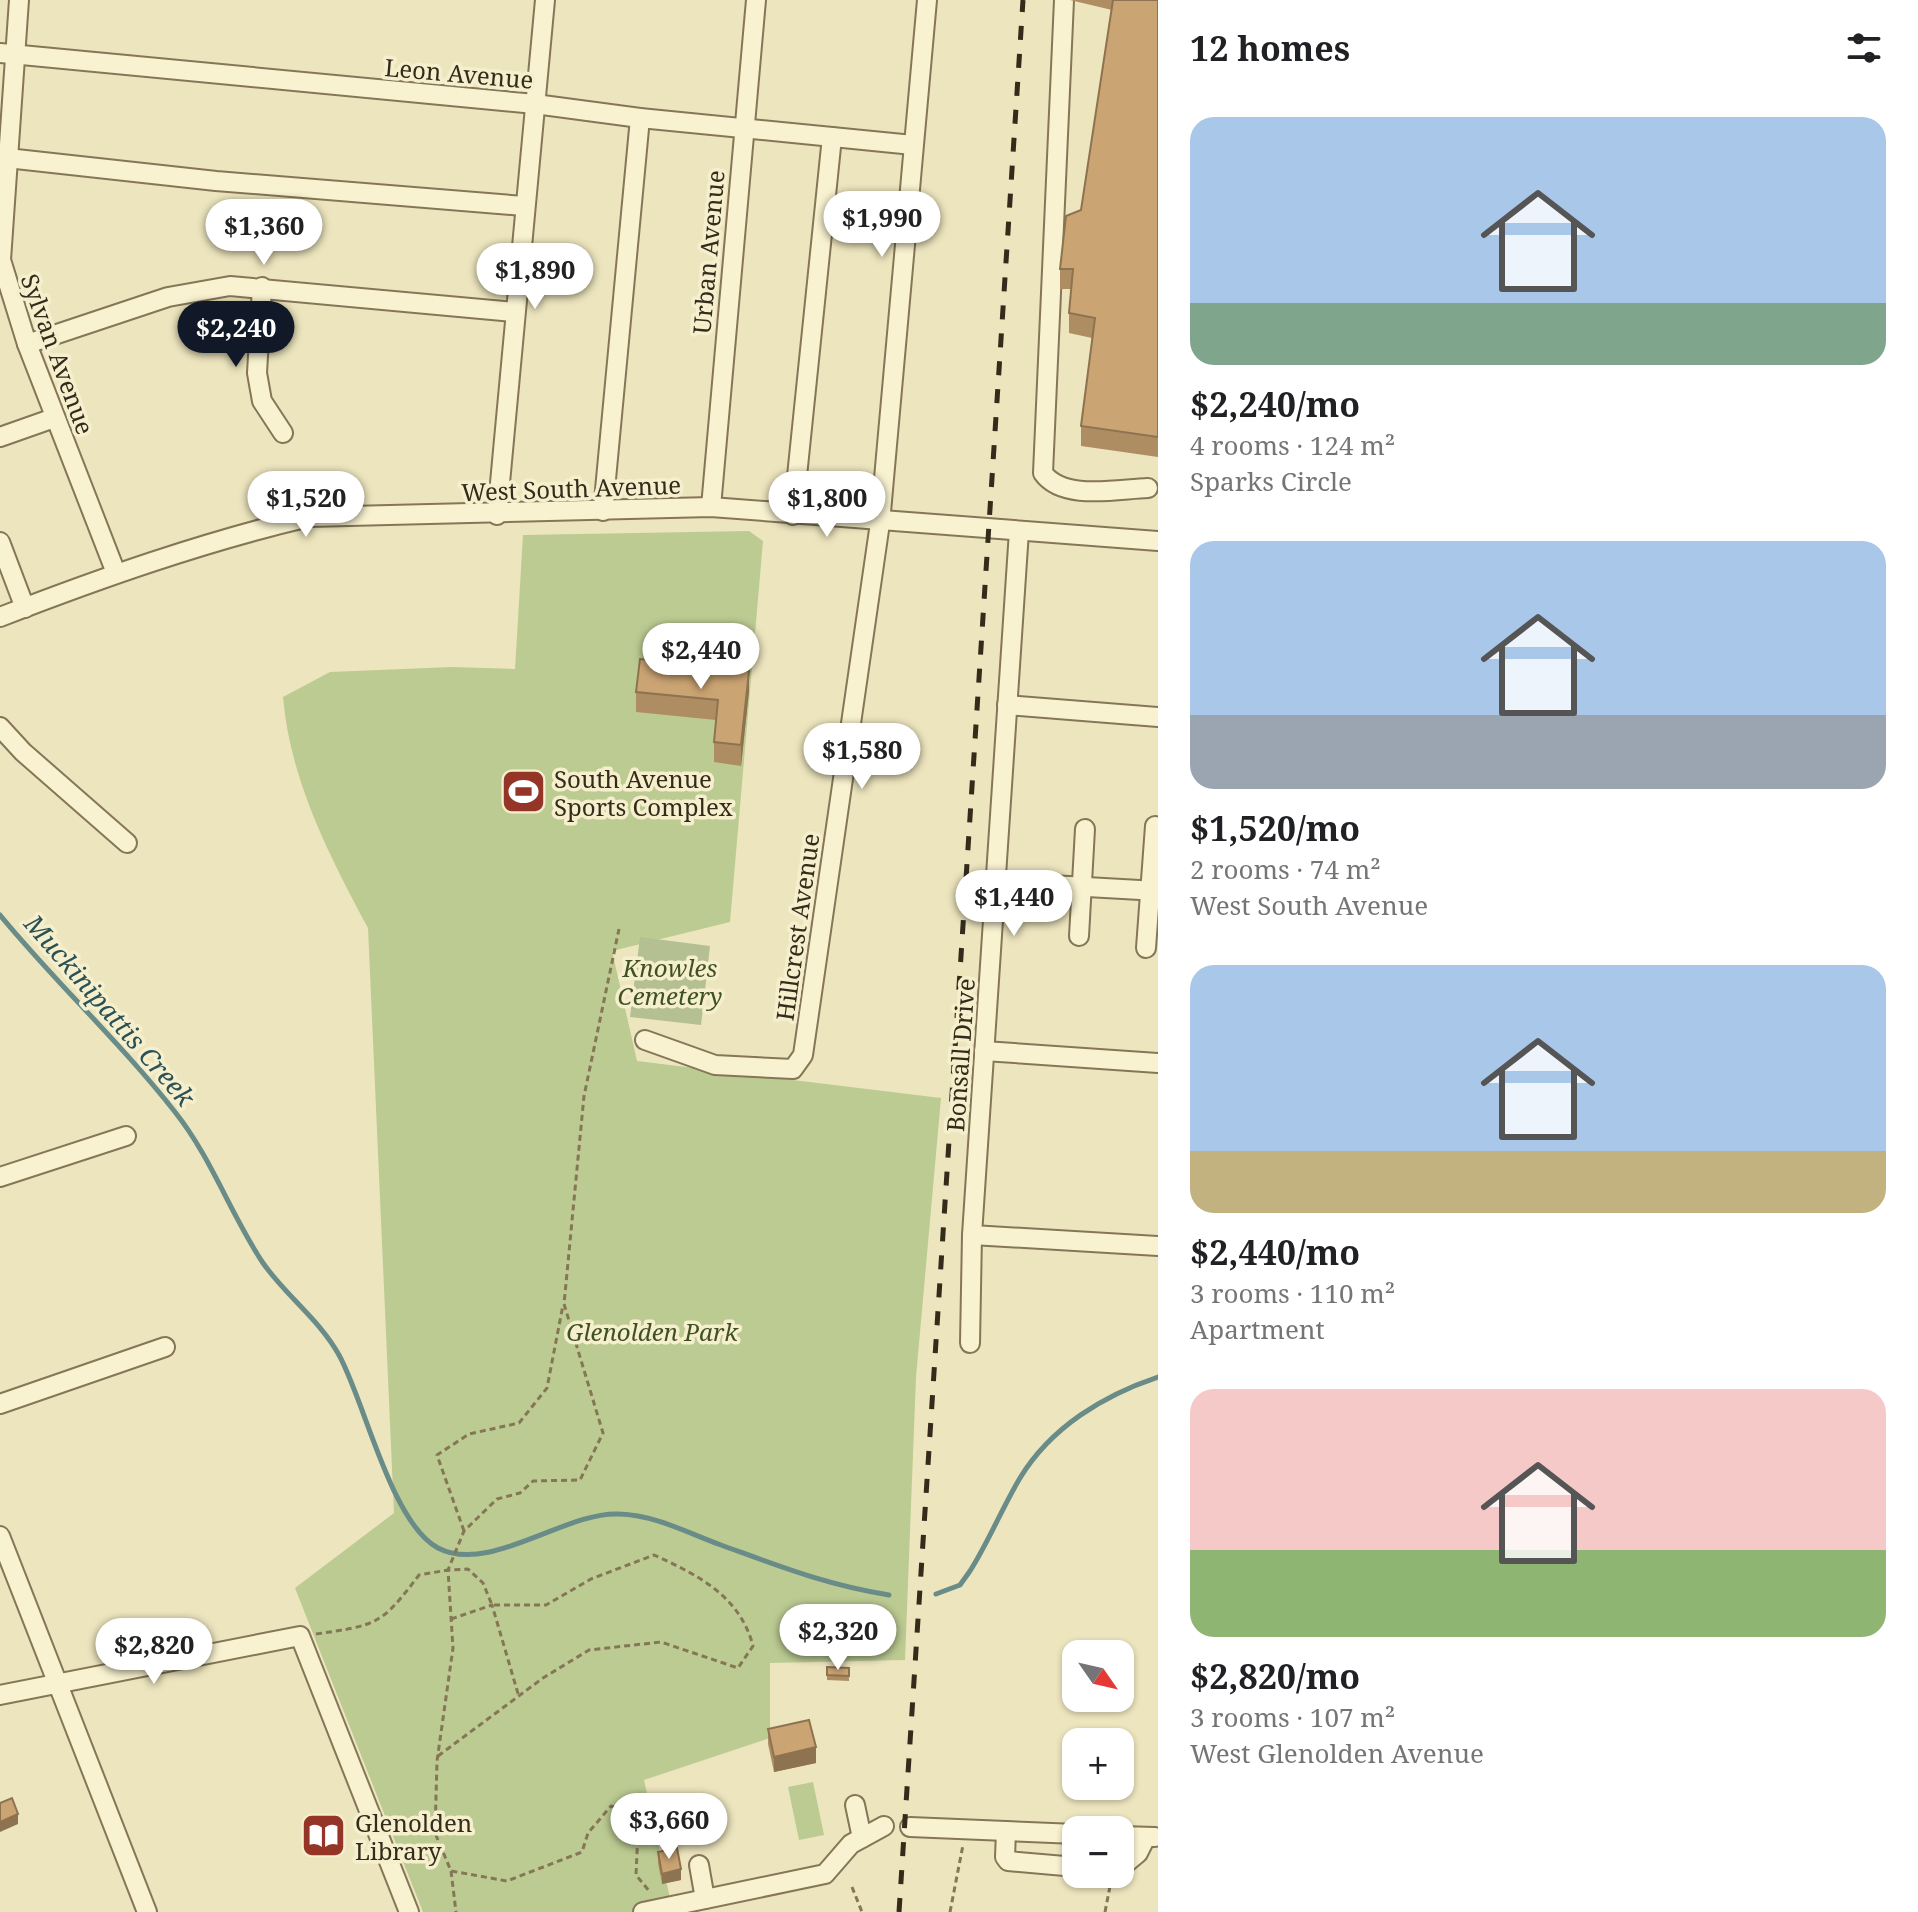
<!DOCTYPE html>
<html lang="en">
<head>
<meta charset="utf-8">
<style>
	:root { --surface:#fff; --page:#f6f6f6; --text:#202124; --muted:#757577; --accent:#111827 }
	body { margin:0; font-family:"Noto Serif",serif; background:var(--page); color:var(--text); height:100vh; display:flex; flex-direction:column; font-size:30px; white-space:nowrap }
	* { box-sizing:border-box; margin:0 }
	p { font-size:26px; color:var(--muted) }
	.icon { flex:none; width:44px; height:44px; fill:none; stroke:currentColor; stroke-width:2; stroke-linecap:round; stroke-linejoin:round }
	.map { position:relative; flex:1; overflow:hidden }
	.panel { display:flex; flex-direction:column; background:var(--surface); width:760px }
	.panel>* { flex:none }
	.needle { width:52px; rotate:124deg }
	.fabs { position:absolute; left:1062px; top:1640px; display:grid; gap:16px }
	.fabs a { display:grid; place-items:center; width:72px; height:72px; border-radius:16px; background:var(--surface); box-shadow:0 2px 6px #0004; font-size:40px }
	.price { position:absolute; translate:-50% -68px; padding:0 18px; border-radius:28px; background:#fff; color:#222; font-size:26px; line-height:52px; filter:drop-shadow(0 2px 4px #0008) }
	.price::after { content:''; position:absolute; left:50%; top:48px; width:24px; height:18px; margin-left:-12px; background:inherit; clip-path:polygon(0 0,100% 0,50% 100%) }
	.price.selected { background:var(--accent); color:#fff }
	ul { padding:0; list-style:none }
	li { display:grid; align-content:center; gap:16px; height:424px; padding:0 32px }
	li span { display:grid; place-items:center; height:248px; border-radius:24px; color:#555 }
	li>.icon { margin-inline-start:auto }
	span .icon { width:144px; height:144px; fill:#fffc; stroke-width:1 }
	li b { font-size:34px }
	h2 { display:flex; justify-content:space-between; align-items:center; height:96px; padding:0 32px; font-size:34px }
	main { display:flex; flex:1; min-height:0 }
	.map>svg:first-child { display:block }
	.green { fill:#bccb92 }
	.cemetery { fill:#b4bf92 }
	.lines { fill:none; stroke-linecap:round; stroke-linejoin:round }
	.stream { stroke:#698c88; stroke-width:5 }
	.minor-casing { stroke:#857657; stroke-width:22 }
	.path { stroke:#857657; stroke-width:3; stroke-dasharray:6 4; stroke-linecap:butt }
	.minor { stroke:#f8f2d0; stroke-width:18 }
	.rail { stroke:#342b1b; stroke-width:5; stroke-dasharray:14 14; stroke-linecap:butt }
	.wall { fill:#af8d63 }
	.shaded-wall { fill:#8e7350 }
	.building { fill:#cba473; stroke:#8e7350; stroke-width:2 }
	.labels { text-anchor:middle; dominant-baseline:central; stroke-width:7; stroke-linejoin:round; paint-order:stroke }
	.street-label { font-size:24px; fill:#342b1b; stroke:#f5efcd }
	.poi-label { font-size:24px; fill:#342b1b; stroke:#f5efcd; text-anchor:start }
	.park-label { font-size:24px; font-style:italic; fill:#3f5122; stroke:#f5efcd }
	.water-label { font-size:26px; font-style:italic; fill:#2b5154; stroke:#f5efcd }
</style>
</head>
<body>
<main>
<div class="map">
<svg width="1158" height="1912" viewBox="0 0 1158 1912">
	<rect width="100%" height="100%" fill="#ede5be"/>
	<g class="green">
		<path d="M 749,531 L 763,541 L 730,922 L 612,951 L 637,1061 L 941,1098 L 916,1377 L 905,1660 L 770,1663 L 770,1738 L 644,1780 L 673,1912 L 423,1912 L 295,1588 L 394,1513 L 368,928 C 329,855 290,780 283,697 L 330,672 L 452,667 L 515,669 L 523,535 Z"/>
		<polygon points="813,1782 824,1835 799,1840 788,1787"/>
	</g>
	<polygon class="cemetery" points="640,937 710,946 701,1025 630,1017"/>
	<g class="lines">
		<g class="stream">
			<path d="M 0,915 C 56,983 121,1043 175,1112 C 211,1157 231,1215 263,1263 C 286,1296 319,1319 339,1355 C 365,1402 391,1523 438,1548 C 489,1575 566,1511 619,1514 C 655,1515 688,1533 721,1545 C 779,1566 826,1585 889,1595"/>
			<path d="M 936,1594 L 960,1585 L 970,1571 C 989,1541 1002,1508 1020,1478 C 1051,1427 1104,1395 1158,1377"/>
		</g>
		<defs>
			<g id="minor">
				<polyline points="19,0 1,260 27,344 116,573"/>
				<path d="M 1064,0 L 1043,473 C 1063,501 1117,489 1148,488"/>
				<polyline points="0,53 535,104 640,118 913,145"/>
				<polyline points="7,158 216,181 524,206"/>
				<polyline points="262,287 257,373 262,401 283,433"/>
				<polyline points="27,344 168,297 230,286 514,312"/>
				<polyline points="0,437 54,418"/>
				<polyline points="711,507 756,0"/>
				<polyline points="603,511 640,118"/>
				<polyline points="497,515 545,0"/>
				<polyline points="793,515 832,137"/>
				<polyline points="0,542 25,608"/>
				<path d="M 0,617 C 101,578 203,542 309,517 L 711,507 L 1158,541"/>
				<polyline points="1007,705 1158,717"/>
				<polyline points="0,727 23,752 127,843"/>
				<polyline points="997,882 1158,891"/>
				<polyline points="1079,936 1085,829"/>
				<polyline points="1146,948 1155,826"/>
				<polyline points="645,1040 715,1065 793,1069 803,1055 880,523 927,0"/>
				<polyline points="984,1051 1158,1063"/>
				<polyline points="0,1177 126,1136"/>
				<polyline points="972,1235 1158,1246"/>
				<polyline points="970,1343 972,1235 1019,531"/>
				<polyline points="0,1404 165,1347"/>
				<polyline points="0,1536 147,1912"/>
				<polyline points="0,1695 300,1636 409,1912"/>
				<polyline points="855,1805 862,1838"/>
				<polyline points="910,1827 1076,1834"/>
				<polyline points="1006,1831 1005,1857 1008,1861 1076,1867"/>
				<polyline points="1120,1836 1155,1837"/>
				<polyline points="699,1865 705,1899"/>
				<polyline points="1120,1868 1138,1853 1146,1837"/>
				<polyline points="643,1912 825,1874 851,1844 884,1826"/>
			</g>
		</defs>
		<use href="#minor" class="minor-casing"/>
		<g class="path">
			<polyline points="464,1531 437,1455 469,1434 519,1423 547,1388 563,1305"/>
			<polyline points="451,1619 492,1605 519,1697"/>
			<path d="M 316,1634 C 378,1625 381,1625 419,1575 L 448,1570 L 453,1648 L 437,1761 L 435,1833 L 451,1871 L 507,1881 L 582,1852 L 588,1833 L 611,1806 L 629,1811 L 638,1831 L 636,1875 L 650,1892"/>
			<path d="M 438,1756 L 543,1678 L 589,1650 L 661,1642 L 738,1668 L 753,1646 C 740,1596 698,1575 654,1555 L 591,1579 L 546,1605 L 492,1605 L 483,1583 L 468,1569 L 448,1570 L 464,1531 L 497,1499 L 520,1493 L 533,1481 L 580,1480 L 603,1433 L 564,1304 L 584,1096 L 619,929"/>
			<polyline points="451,1871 456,1912"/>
			<polyline points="852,1887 862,1912"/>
			<polyline points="950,1912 963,1845"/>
			<polyline points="1105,1912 1111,1881"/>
		</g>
		<use href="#minor" class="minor"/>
		<polyline class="rail" points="899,1912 1023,0"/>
	</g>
	<g class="wall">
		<polygon points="1070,0 1158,0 1158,457 1081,446 1081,426 1092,338 1069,333 1069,313 1071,289 1060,289 1060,269 1081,210 1112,10"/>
		<polygon points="749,691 741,766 714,762 714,742 716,720 636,712 636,692"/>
		<polygon points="827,1667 849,1673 849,1681 827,1680"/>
		<polygon points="768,1729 816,1763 774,1772 768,1744"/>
		<polygon points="658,1852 681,1880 662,1884 658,1863"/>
	</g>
	<g class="shaded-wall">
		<polygon points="749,671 749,691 741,766 741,745"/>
		<polygon points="816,1747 816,1763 774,1772 774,1757"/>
		<polygon points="18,1814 18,1824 0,1832 0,1822"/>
		<polygon points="681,1869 681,1880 662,1884 662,1874"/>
	</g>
	<g class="building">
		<polygon points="1113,0 1158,0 1158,437 1081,426 1095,318 1069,313 1073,269 1060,269 1066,216 1081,210"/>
		<polygon points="640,659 749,671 741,745 714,742 718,700 636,692"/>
		<polygon points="827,1667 849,1668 849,1676 827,1675"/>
		<polygon points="809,1720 816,1747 774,1757 768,1729"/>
		<polygon points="12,1798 18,1814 0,1822 0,1803"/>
		<polygon points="677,1848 681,1869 662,1874 658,1852"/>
	</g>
	<defs>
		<symbol id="stadium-square" viewBox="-11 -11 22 22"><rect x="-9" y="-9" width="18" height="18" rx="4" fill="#943527" stroke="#f5efcd"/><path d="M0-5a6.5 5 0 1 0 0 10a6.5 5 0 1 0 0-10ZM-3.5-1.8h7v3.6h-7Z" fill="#fff"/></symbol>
		<symbol id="library-square" viewBox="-11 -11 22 22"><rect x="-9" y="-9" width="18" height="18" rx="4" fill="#943527" stroke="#f5efcd"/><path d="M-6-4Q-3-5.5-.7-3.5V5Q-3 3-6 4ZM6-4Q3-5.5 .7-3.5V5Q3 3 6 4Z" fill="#fff"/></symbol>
	</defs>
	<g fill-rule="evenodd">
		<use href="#stadium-square" x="498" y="766" width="51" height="51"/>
		<use href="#library-square" x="298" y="1810" width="51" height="51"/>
	</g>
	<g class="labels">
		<g class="street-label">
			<text transform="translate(459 73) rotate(5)">Leon Avenue</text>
			<text transform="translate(708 252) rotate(-85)">Urban Avenue</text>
			<text transform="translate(58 354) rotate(70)">Sylvan Avenue</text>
			<text transform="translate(571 488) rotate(-2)">West South Avenue</text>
			<text transform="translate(797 927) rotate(-82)">Hillcrest Avenue</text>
			<text transform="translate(960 1055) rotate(-86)">Bonsall Drive</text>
		</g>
		<g class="poi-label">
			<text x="554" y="778">South Avenue<tspan x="554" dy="28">Sports Complex</tspan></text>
			<text x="355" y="1822">Glenolden<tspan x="355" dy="28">Library</tspan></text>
		</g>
		<g class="park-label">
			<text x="670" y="967">Knowles<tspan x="670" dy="28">Cemetery</tspan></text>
			<text x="652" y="1331">Glenolden Park</text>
		</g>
		<g class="water-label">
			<text transform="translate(110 1010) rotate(49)">Muckinipattis Creek</text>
		</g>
	</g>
</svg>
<div class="fabs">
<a><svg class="needle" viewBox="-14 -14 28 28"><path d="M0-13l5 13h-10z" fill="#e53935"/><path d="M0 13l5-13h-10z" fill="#757577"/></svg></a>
<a>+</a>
<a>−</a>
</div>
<b class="price" style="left:882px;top:259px">$1,990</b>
<b class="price" style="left:264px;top:267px">$1,360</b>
<b class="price" style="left:535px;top:311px">$1,890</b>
<b class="price selected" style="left:236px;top:369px">$2,240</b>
<b class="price" style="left:306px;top:539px">$1,520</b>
<b class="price" style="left:827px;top:539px">$1,800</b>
<b class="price" style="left:701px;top:691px">$2,440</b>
<b class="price" style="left:862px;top:791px">$1,580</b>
<b class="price" style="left:1014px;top:938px">$1,440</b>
<b class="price" style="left:838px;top:1672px">$2,320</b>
<b class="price" style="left:154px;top:1686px">$2,820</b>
<b class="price" style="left:669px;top:1861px">$3,660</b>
</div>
<section class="panel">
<h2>12 homes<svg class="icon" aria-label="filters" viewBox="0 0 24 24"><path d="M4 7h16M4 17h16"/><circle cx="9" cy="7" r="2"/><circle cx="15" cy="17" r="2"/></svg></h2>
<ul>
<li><span style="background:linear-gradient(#a9c7e8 75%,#7fa58c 0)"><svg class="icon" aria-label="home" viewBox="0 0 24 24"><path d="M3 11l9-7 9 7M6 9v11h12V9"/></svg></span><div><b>$2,240/mo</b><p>4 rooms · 124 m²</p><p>Sparks Circle</p></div></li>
<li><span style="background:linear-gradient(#a9c7e8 70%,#9aa5b1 0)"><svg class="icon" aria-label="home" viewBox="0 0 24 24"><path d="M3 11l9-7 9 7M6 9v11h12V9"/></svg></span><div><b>$1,520/mo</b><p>2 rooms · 74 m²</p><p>West South Avenue</p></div></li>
<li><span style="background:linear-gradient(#a9c7e8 75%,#c2b280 0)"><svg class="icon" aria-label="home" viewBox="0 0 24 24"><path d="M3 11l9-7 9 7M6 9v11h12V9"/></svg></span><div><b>$2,440/mo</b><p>3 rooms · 110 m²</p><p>Apartment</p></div></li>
<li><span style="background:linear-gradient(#f6c9c9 65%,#8fb573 0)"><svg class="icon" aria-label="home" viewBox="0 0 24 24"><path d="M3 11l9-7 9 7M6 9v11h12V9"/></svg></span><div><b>$2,820/mo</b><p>3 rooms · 107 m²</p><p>West Glenolden Avenue</p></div></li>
</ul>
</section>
</main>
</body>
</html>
